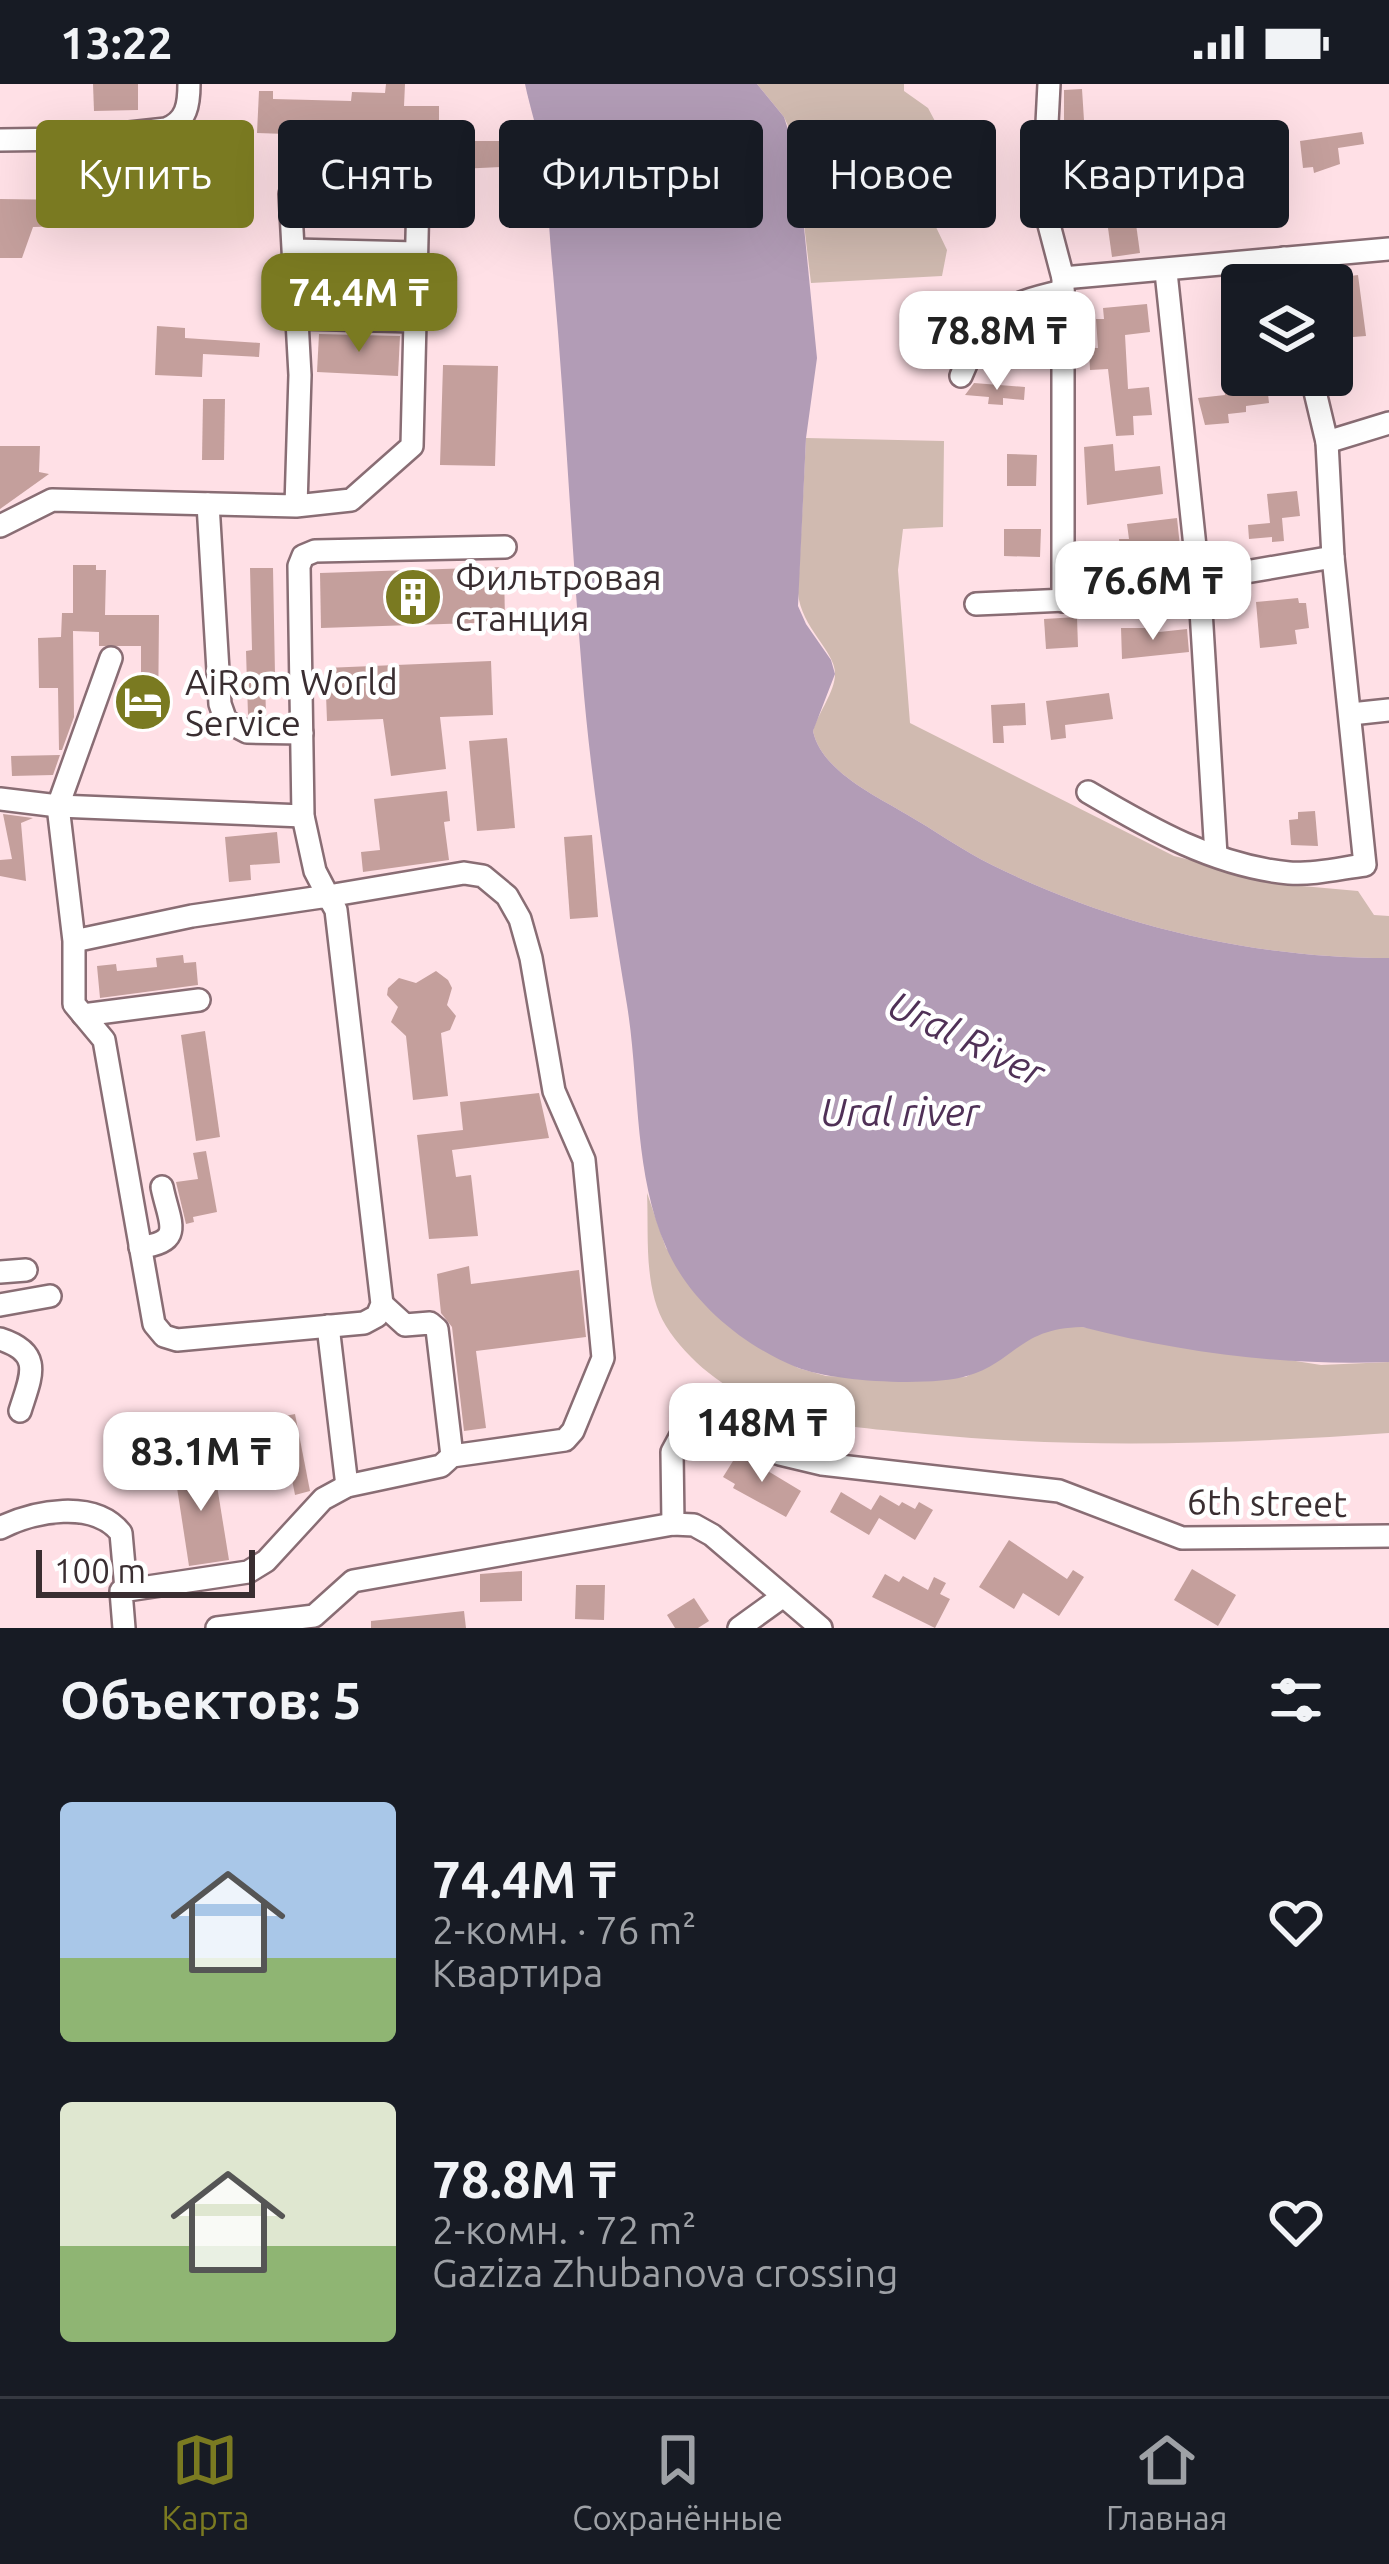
<!DOCTYPE html>
<html lang="ru">
<head>
<meta charset="utf-8">
<style>
	:root { --surface:#171b24; --page:#242831; --text:#f1f3f6; --muted:#9ea1a6; --line:#363941; --accent:#7a7a21 }
	body { margin:0; font-family:Ubuntu,sans-serif; background:var(--page); color:var(--text); height:100vh; display:flex; flex-direction:column; font-size:45px; white-space:nowrap }
	* { box-sizing:border-box; margin:0 }
	p { font-size:39px; color:var(--muted) }
	.icon { flex:none; width:66px; height:66px; fill:none; stroke:currentColor; stroke-width:2; stroke-linecap:round; stroke-linejoin:round }
	.map { position:relative; height:1544px; overflow:hidden }
	.side { display:flex; flex-direction:column; background:var(--surface); flex:1 }
	.side>* { flex:none }
	.top-card { position:absolute; left:36px; top:36px; width:1317px; height:108px; display:flex; gap:24px }
	.buttons { position:absolute; left:1221px; top:180px; display:grid; gap:24px }
	.buttons a { display:grid; place-items:center; width:132px; height:132px; border-radius:12px; background:var(--surface); box-shadow:0 12px 48px #0002; font-size:60px }
	.scale { position:absolute; left:36px; bottom:30px; width:219px; box-sizing:border-box; padding-left:12px; border:6px solid #3a2e31; border-top:0; font-size:33px; line-height:42px; white-space:nowrap; color:#3a2e31; -webkit-text-stroke:9px #fff; paint-order:stroke }
	.price { position:absolute; translate:-50% -102px; padding:0 27px; border-radius:24px; background:#fff; color:#222; font-size:39px; line-height:78px; filter:drop-shadow(0 3px 6px #0008) }
	.price::after { content:''; position:absolute; left:50%; top:72px; width:36px; height:27px; margin-left:-18px; background:inherit; clip-path:polygon(0 0,100% 0,50% 100%) }
	.price.on { background:var(--accent); color:#fff }
	ul { padding:0; list-style:none }
	li { display:flex; align-items:center; gap:36px; height:300px; padding:0 60px }
	li span { display:grid; place-items:center; flex:none; width:336px; height:240px; border-radius:12px; color:#555 }
	li>.icon { margin-inline-start:auto }
	span .icon { width:144px; height:144px; fill:#fffc; stroke-width:1 }
	li b { font-size:51px }
	h2 { display:flex; justify-content:space-between; align-items:center; height:144px; padding:0 60px; font-size:51px }
	.pill { padding:0 42px; border-radius:12px; background:var(--surface); box-shadow:0 12px 48px #0002; font-size:42px; line-height:108px }
	.pill.on { background:var(--accent); color:#fff }
	.status { display:flex; justify-content:space-between; align-items:center; height:84px; padding:0 60px; background:var(--surface); direction:ltr }
	.status svg { height:33px; fill:currentColor }
	.tab-bar { display:flex; justify-content:space-around; align-items:center; height:168px; border-top:3px solid var(--line); background:var(--surface); font-size:33px; color:var(--muted) }
	.tab-bar a { display:grid; justify-items:center; gap:6px }
	.tab-bar .on { color:var(--accent) }
	.map>svg:first-child { display:block }
	.green { fill:#d0bab0 }
	.water { fill:#b29cb6 }
	.building { fill:#c49f9c }
	.lines { fill:none; stroke-linecap:round; stroke-linejoin:round }
	.minor-casing { stroke:#896d74; stroke-width:26 }
	.minor { stroke:#fff; stroke-width:21 }
	.labels { text-anchor:middle; dominant-baseline:central; stroke-width:9; stroke-linejoin:round; paint-order:stroke }
	.poi-label { font-size:36px; fill:#3a2e31; stroke:#fff; text-anchor:start }
	.street-label { font-size:36px; fill:#3a2e31; stroke:#fff }
	.water-label { font-size:39px; font-style:italic; fill:#503157; stroke:#fff }
</style>
</head>
<body>
<div class="status"><b>13:22</b><svg viewBox="0 0 49 12"><path d="M0 12V9h3v3zM5 12V6h3v6zM10 12V3h3v9zM15 12V0h3v12zM26 1h20v11H26zM47 4h2v5h-2z"/></svg></div>
<div class="map">
<svg width="1389" height="1544" viewBox="0 0 1389 1544">
	<rect width="100%" height="100%" fill="#ffe0e6"/>
	<g class="green">
		<polygon points="757,0 904,0 904,7 928,24 943,52 935,141 947,166 942,192 811,199 794,55 784,33"/>
		<path d="M 806,354 L 944,357 L 943,443 L 903,445 L 898,486 L 910,639 L 1174,772 L 1291,801 L 1358,807 L 1374,831 L 1389,832 L 1389,874 C 1252,874 1115,842 992,781 C 962,766 934,746 906,730 C 874,711 821,686 813,647 C 818,629 835,608 835,590 C 836,568 801,544 798,509 Z"/>
		<path d="M 647,1109 L 666,1164 L 741,1251 L 798,1284 L 826,1292 L 909,1296 L 966,1293 L 1037,1250 L 1061,1243 L 1082,1243 L 1321,1281 L 1389,1278 L 1389,1349 C 1235,1360 1078,1365 925,1350 C 873,1345 822,1342 772,1324 C 731,1310 689,1279 666,1242 C 643,1205 649,1151 647,1109 Z"/>
	</g>
	<path class="water" d="M 525,0 L 757,0 L 784,33 L 797,73 L 817,274 L 806,354 L 798,522 L 806,540 L 831,576 L 835,590 L 813,647 C 821,686 874,711 906,730 C 934,746 962,766 992,781 C 1115,842 1252,874 1389,874 L 1389,1278 C 1285,1282 1183,1269 1082,1243 C 1019,1244 1014,1279 967,1292 C 929,1303 833,1298 796,1283 C 742,1261 689,1217 666,1163 C 633,1087 640,1002 627,921 C 609,811 591,700 582,588 C 571,455 565,321 553,189 C 549,150 548,109 542,71 C 538,47 530,24 525,0 Z"/>
	<g class="building">
		<polygon points="93,0 138,0 138,26 94,27"/>
		<polygon points="386,0 405,0 404,22 439,22 439,57 519,57 520,122 501,122 501,83 395,88 395,92 381,93 381,50 286,45 286,50 257,49 259,7 273,7 273,15 351,17 352,8 385,9"/>
		<polygon points="1082,5 1085,52 1090,51 1094,74 1074,78 1068,41 1064,42 1064,6"/>
		<polygon points="189,48 194,48 191,111 151,140 33,143 22,174 0,174 0,115 72,116 73,76 86,77 85,114 127,115 127,101 170,103 172,59"/>
		<polygon points="1362,48 1364,60 1338,64 1340,80 1314,89 1313,83 1303,84 1300,57"/>
		<polygon points="1264,55 1269,87 1219,95 1217,81 1222,80 1219,62"/>
		<polygon points="1160,88 1164,116 1133,120 1129,92"/>
		<polygon points="1136,140 1140,169 1112,173 1108,144"/>
		<polygon points="1358,191 1366,252 1340,254 1338,225 1332,225 1334,194"/>
		<polygon points="1227,194 1237,194 1242,262 1230,264 1225,219 1228,219"/>
		<polygon points="1147,220 1150,248 1125,251 1128,305 1149,303 1152,331 1133,332 1134,351 1116,352 1108,285 1090,286 1089,264 1098,264 1096,235 1104,235 1103,224"/>
		<polygon points="1019,236 1035,238 1031,276 1005,274 1008,243"/>
		<polygon points="157,242 185,244 185,254 260,259 259,273 203,270 202,293 155,291"/>
		<polygon points="319,250 400,252 398,292 317,288"/>
		<polygon points="443,281 498,282 495,382 440,381"/>
		<polygon points="1242,288 1266,291 1269,319 1246,322 1246,328 1228,330 1229,339 1205,341 1198,314 1225,311 1223,291"/>
		<polygon points="974,299 1025,303 1024,316 1003,314 1003,321 988,320 989,313 965,311"/>
		<polygon points="203,315 225,315 224,376 202,376"/>
		<polygon points="1113,360 1115,387 1160,382 1163,410 1087,421 1084,363"/>
		<polygon points="0,362 40,362 39,388 49,390 0,425"/>
		<polygon points="1007,370 1037,371 1036,402 1007,402"/>
		<polygon points="1297,407 1300,432 1282,434 1284,457 1272,458 1272,453 1249,455 1248,441 1270,439 1267,410"/>
		<polygon points="1177,434 1181,472 1166,474 1164,463 1140,466 1142,488 1123,490 1119,455 1129,455 1127,440"/>
		<polygon points="1004,445 1041,445 1040,473 1004,472"/>
		<polygon points="73,481 96,481 96,486 106,486 105,531 159,531 158,641 129,641 129,594 141,594 141,562 99,562 99,548 73,547 74,633 62,666 59,666 58,604 39,604 38,554 61,553 62,529 73,529"/>
		<polygon points="504,483 505,538 321,544 320,489"/>
		<polygon points="250,484 273,484 275,591 265,591 266,633 248,631 246,567 252,566"/>
		<polygon points="1298,514 1299,519 1306,519 1309,544 1295,546 1297,560 1260,564 1256,518"/>
		<polygon points="1077,533 1078,563 1046,565 1044,535"/>
		<polygon points="1121,544 1150,544 1150,549 1187,545 1189,568 1122,575"/>
		<polygon points="491,577 493,631 440,633 446,685 391,692 383,635 327,637 325,584"/>
		<polygon points="1109,609 1113,635 1065,641 1066,654 1051,656 1046,617"/>
		<polygon points="1025,619 1026,641 1003,642 1004,659 993,659 991,621"/>
		<polygon points="507,654 515,744 477,747 469,657"/>
		<polygon points="60,671 53,691 12,692 11,672"/>
		<polygon points="447,707 450,737 444,738 449,776 363,788 361,768 380,766 374,715"/>
		<polygon points="1315,727 1318,762 1291,761 1289,736 1298,735 1298,728"/>
		<polygon points="3,730 33,734 21,739 26,797 0,792 0,776 12,775"/>
		<polygon points="277,748 280,779 250,781 251,796 229,798 225,753"/>
		<polygon points="592,751 598,833 570,835 564,753"/>
		<polygon points="183,871 184,879 196,878 198,901 100,914 97,882 116,880 117,887 157,883 156,874"/>
		<polygon points="436,887 448,896 452,904 447,921 456,932 450,946 441,949 448,1012 413,1016 406,952 391,938 398,923 387,911 388,904 399,894 416,899"/>
		<polygon points="205,947 220,1053 196,1057 181,951"/>
		<polygon points="539,1009 549,1054 452,1066 456,1093 471,1091 478,1152 429,1155 417,1051 463,1046 460,1018"/>
		<polygon points="206,1067 217,1128 193,1133 194,1138 186,1140 176,1098 198,1095 193,1069"/>
		<polygon points="469,1182 471,1200 579,1186 586,1253 476,1267 486,1344 464,1347 452,1243 441,1229 437,1190"/>
		<polygon points="295,1330 310,1407 295,1411 280,1333"/>
		<polygon points="738,1369 801,1407 786,1433 733,1404 735,1400 723,1393"/>
		<polygon points="213,1377 229,1476 189,1482 174,1384"/>
		<polygon points="841,1408 871,1426 880,1411 899,1422 902,1418 915,1425 919,1418 933,1426 915,1456 879,1434 869,1451 830,1428"/>
		<polygon points="1009,1456 1067,1495 1073,1486 1084,1493 1059,1532 1023,1509 1014,1525 979,1503"/>
		<polygon points="1192,1485 1236,1511 1218,1542 1174,1516"/>
		<polygon points="522,1487 522,1517 480,1518 480,1490"/>
		<polygon points="885,1490 899,1498 903,1492 928,1506 934,1493 946,1499 940,1510 950,1515 935,1544 872,1513"/>
		<polygon points="576,1501 605,1501 604,1536 575,1535"/>
		<polygon points="694,1514 709,1537 698,1544 675,1544 667,1531"/>
		<polygon points="464,1527 466,1544 371,1544 371,1537"/>
	</g>
	<g class="lines">
		<defs>
			<g id="minor">
				<polyline points="1049,0 1043,118 1063,194 1063,517"/>
				<path d="M 0,56 L 74,55 L 166,45 C 187,37 189,20 189,0"/>
				<polyline points="294,166 416,169"/>
				<polyline points="1284,174 1290,201"/>
				<polyline points="1166,188 1200,510 1216,771"/>
				<polyline points="1063,194 1389,165"/>
				<polyline points="297,234 415,237"/>
				<path d="M 961,292 C 987,230 998,222 1063,207"/>
				<polyline points="1327,358 1389,339"/>
				<polyline points="208,420 220,620 226,637 247,648 302,649"/>
				<polyline points="0,442 52,416 296,422 351,416 412,362 418,112 290,110 300,291 296,422"/>
				<polyline points="976,520 1200,510 1234,490 1333,473"/>
				<polyline points="1351,630 1389,626"/>
				<path d="M 1088,708 C 1151,745 1215,782 1289,789 C 1313,791 1341,784 1365,781 L 1333,473 L 1327,358 L 1311,291"/>
				<polyline points="0,715 58,722 303,732"/>
				<polyline points="74,857 192,832 328,812 336,826 382,1220 377,1232 364,1239 177,1256 164,1252 154,1240 104,956 74,920 74,857 58,722 111,574"/>
				<polyline points="83,931 199,916"/>
				<path d="M 140,1163 C 186,1158 169,1138 162,1103"/>
				<polyline points="0,1188 26,1186"/>
				<polyline points="382,1220 405,1241 430,1239 437,1245 452,1372"/>
				<polyline points="0,1221 50,1212"/>
				<polyline points="328,1242 347,1402"/>
				<path d="M 0,1255 C 44,1269 31,1292 20,1327"/>
				<polyline points="673,1440 672,1368 685,1344 708,1340 780,1370 822,1380 1059,1407 1182,1454 1389,1452"/>
				<path d="M 0,1444 C 34,1427 94,1415 121,1449 L 126,1505"/>
				<polyline points="124,1544 121,1507 248,1488 266,1477 323,1415 347,1402 441,1382 452,1372 565,1356 573,1347 603,1274 584,1076 554,1007 531,874 520,835 507,812 483,792 464,789 328,812 315,787 303,732 299,482 303,472 315,467 505,463"/>
				<polyline points="217,1544 314,1532 353,1497 673,1440 694,1441 712,1451 821,1544"/>
				<polyline points="739,1544 782,1513"/>
			</g>
		</defs>
		<use href="#minor" class="minor-casing"/>
		<use href="#minor" class="minor"/>
	</g>
	<defs>
		<symbol id="building-disc" viewBox="-11 -11 22 22"><circle r="9.5" fill="#7a7a21" stroke="#fff"/><path d="M-4-6H4V6H1V3H-1V6H-4ZM-2.5-4.3h1.7v1.8h-1.7ZM.8-4.3h1.7v1.8H.8ZM-2.5-1h1.7V.8h-1.7ZM.8-1h1.7V.8H.8Z" fill="#fff"/></symbol>
		<symbol id="hotel-disc" viewBox="-11 -11 22 22"><circle r="9.5" fill="#7a7a21" stroke="#fff"/><path d="M-6-4.5h1.5V1H6V5H4.5V3h-9V5H-6ZM-4 0a1.8 1.8 0 1 1 3.6 0ZM.5 0V-2.5h3Q6-2.5 6 0Z" fill="#fff"/></symbol>
	</defs>
	<g fill-rule="evenodd">
		<use href="#building-disc" x="380" y="480" width="66" height="66"/>
		<use href="#hotel-disc" x="110" y="585" width="66" height="66"/>
	</g>
	<g class="labels">
		<g class="poi-label">
			<text x="455" y="492">Фильтровая<tspan x="455" dy="41">станция</tspan></text>
			<text x="185" y="597">AiRom World<tspan x="185" dy="41">Service</tspan></text>
		</g>
		<g class="street-label">
			<text transform="translate(1267 1418) rotate(1)">6th street</text>
		</g>
		<g class="water-label">
			<text transform="translate(967 954) rotate(26)">Ural River</text>
			<text x="900" y="1027">Ural river</text>
		</g>
	</g>
</svg>
<div class="buttons">
<a><svg class="icon" aria-label="layers" viewBox="0 0 24 24"><path d="M12 4l9 5-9 5-9-5zM3 14l9 5 9-5"/></svg></a>
</div>
<div class="scale">100 m</div>
<b class="price on" style="left:359px;top:271px">74.4M ₸</b>
<b class="price" style="left:997px;top:309px">78.8M ₸</b>
<b class="price" style="left:1153px;top:559px">76.6M ₸</b>
<b class="price" style="left:762px;top:1401px">148M ₸</b>
<b class="price" style="left:201px;top:1430px">83.1M ₸</b>
<div class="top-card">
<a class="pill on">Купить</a>
<a class="pill">Снять</a>
<a class="pill">Фильтры</a>
<a class="pill">Новое</a>
<a class="pill">Квартира</a>
</div>
</div>
<section class="side">
<h2>Объектов: 5<svg class="icon" aria-label="filters" viewBox="0 0 24 24"><path d="M4 7h16M4 17h16"/><circle cx="9" cy="7" r="2"/><circle cx="15" cy="17" r="2"/></svg></h2>
<ul>
<li><span style="background:linear-gradient(#a9c7e8 65%,#8fb573 0)"><svg class="icon" aria-label="home" viewBox="0 0 24 24"><path d="M3 11l9-7 9 7M6 9v11h12V9"/></svg></span><div><b>74.4M ₸</b><p>2-комн. · 76 m²</p><p>Квартира</p></div><svg class="icon" aria-label="heart" viewBox="0 0 24 24"><path d="M12 20l-8-8c-3-5 5-10 8-4 3-6 11-1 8 4z"/></svg></li>
<li><span style="background:linear-gradient(#dfe7d0 60%,#8fb573 0)"><svg class="icon" aria-label="home" viewBox="0 0 24 24"><path d="M3 11l9-7 9 7M6 9v11h12V9"/></svg></span><div><b>78.8M ₸</b><p>2-комн. · 72 m²</p><p>Gaziza Zhubanova crossing</p></div><svg class="icon" aria-label="heart" viewBox="0 0 24 24"><path d="M12 20l-8-8c-3-5 5-10 8-4 3-6 11-1 8 4z"/></svg></li>
</ul>
</section>
<nav class="tab-bar">
<a class="on"><svg class="icon" aria-label="map" viewBox="0 0 24 24"><path d="M3 6l6-2 6 2 6-2v14l-6 2-6-2-6 2zM9 4v14M15 6v14"/></svg>Карта</a>
<a><svg class="icon" aria-label="saved" viewBox="0 0 24 24"><path d="M7 4h10v16l-5-4-5 4z"/></svg>Сохранённые</a>
<a><svg class="icon" aria-label="home" viewBox="0 0 24 24"><path d="M3 11l9-7 9 7M6 9v11h12V9"/></svg>Главная</a>
</nav>
</body>
</html>
